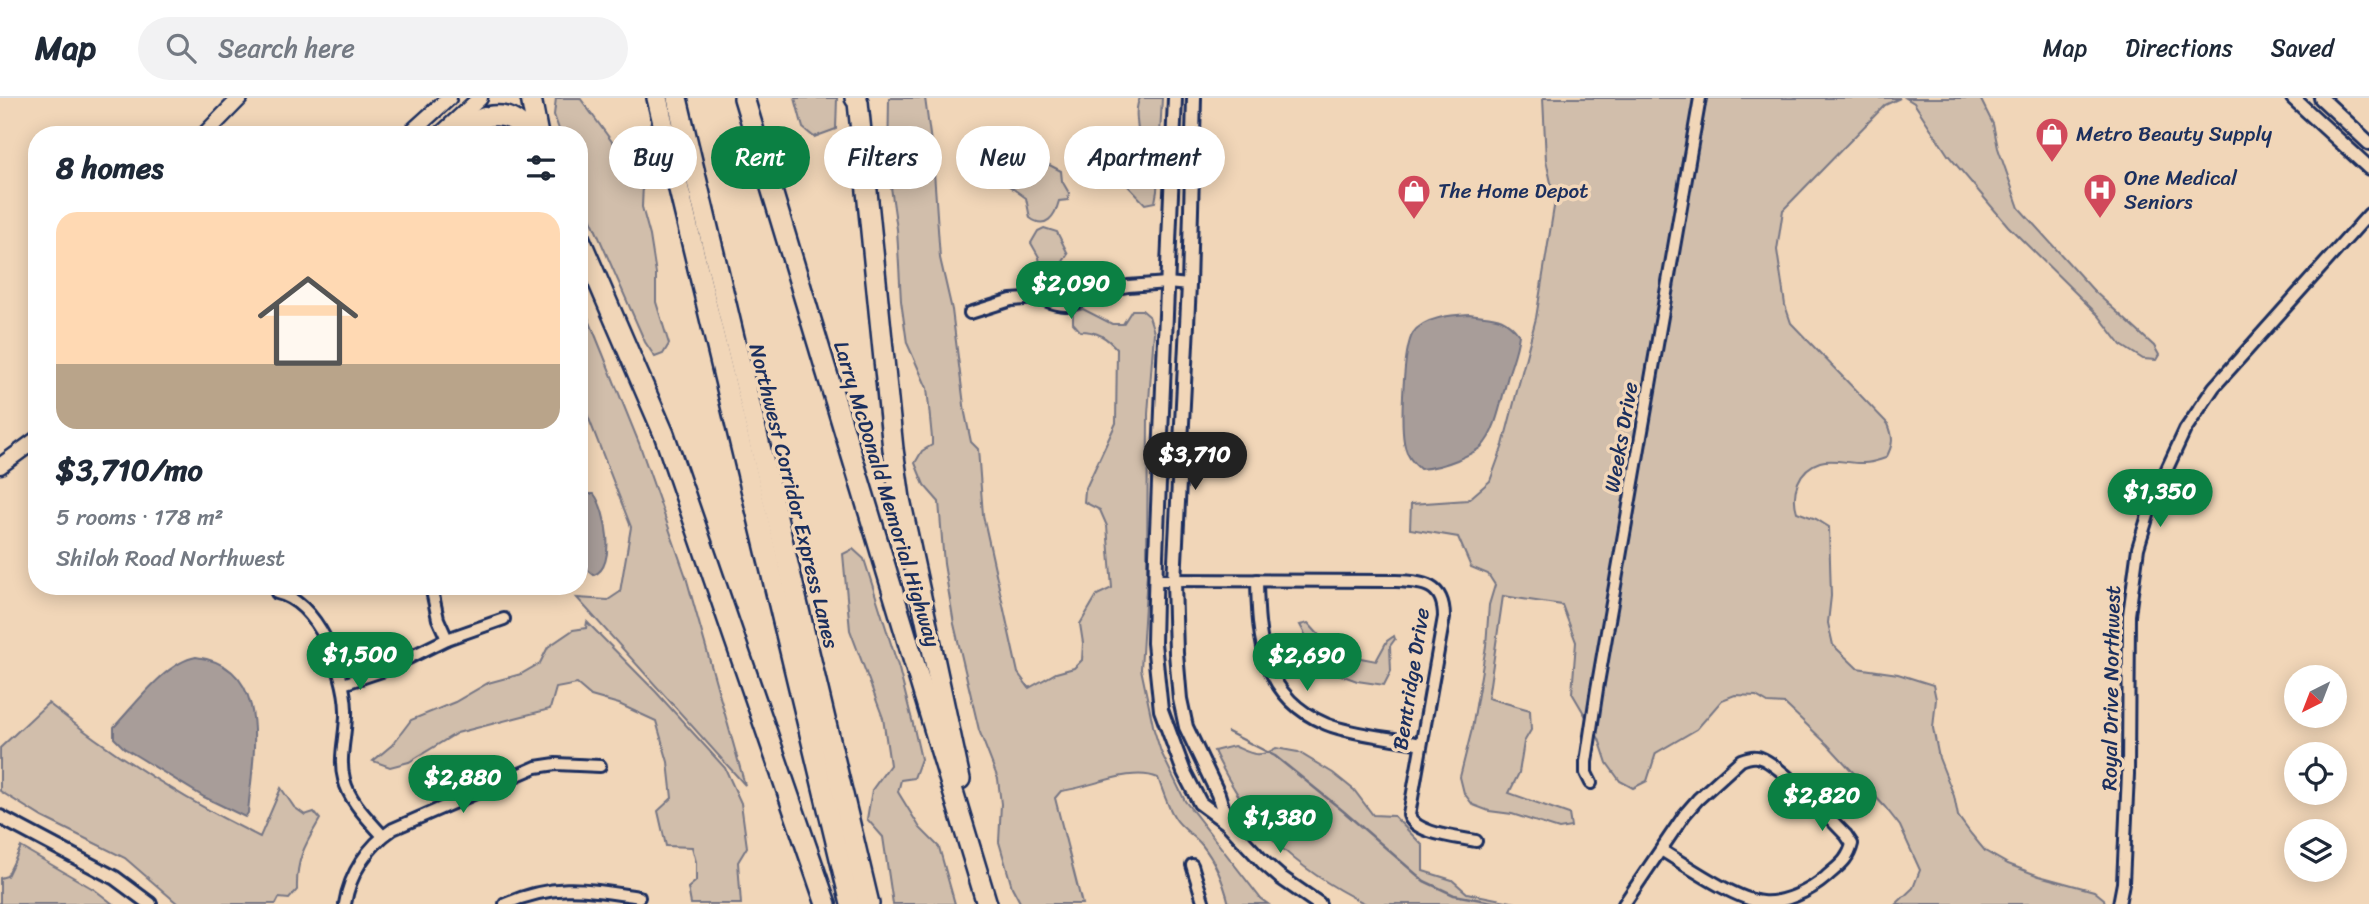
<!DOCTYPE html>
<html lang="en">
<head>
<meta charset="utf-8">
<style>
	:root { --surface:#fff; --page:#f2f2f3; --text:#1f2937; --muted:#747a83; --line:#e0e1e3; --accent:#0b8043 }
	body { margin:0; font-family:Sriracha,sans-serif; background:var(--page); color:var(--text); height:100vh; display:flex; flex-direction:column; font-size:26px; white-space:nowrap }
	* { box-sizing:border-box; margin:0 }
	p { font-size:23px; color:var(--muted) }
	.icon { flex:none; width:38px; height:38px; fill:none; stroke:currentColor; stroke-width:2; stroke-linecap:round; stroke-linejoin:round }
	.map { position:relative; flex:1; overflow:hidden }
	.side { position:absolute; left:28px; top:28px; width:560px; height:469px; display:flex; flex-direction:column; background:var(--surface); border-radius:28px; box-shadow:0 4px 18px #0003 }
	.side>* { flex:none }
	.top-card { position:absolute; left:609px; top:28px; width:665px; height:63px; display:flex; gap:14px }
	.needle { width:46px; rotate:222deg }
	.fabs { position:absolute; left:2284px; top:567px; display:grid; gap:14px }
	.fabs a { display:grid; place-items:center; width:63px; height:63px; border-radius:50%; background:var(--surface); box-shadow:0 4px 18px #0003; font-size:35px }
	.price { position:absolute; translate:-50% -60px; padding:0 16px; border-radius:24px; background:var(--accent); color:#fff; font-size:23px; line-height:46px; filter:drop-shadow(0 2px 4px #0008) }
	.price::after { content:''; position:absolute; left:50%; top:42px; width:21px; height:16px; margin-left:-10px; background:inherit; clip-path:polygon(0 0,100% 0,50% 100%) }
	.price.active { background:#222; color:#fff }
	ul { padding:0; list-style:none }
	li { display:grid; align-content:center; gap:14px; height:371px; padding:0 28px }
	li+li { border-top:2px solid var(--line) }
	li span { display:grid; place-items:center; height:217px; border-radius:21px; color:#555 }
	li>.icon { margin-inline-start:auto }
	span .icon { width:126px; height:126px; fill:#fffc; stroke-width:1 }
	li b { font-size:30px }
	h2 { display:flex; justify-content:space-between; align-items:center; height:84px; padding:0 28px; font-size:30px }
	.pill { padding:0 24px; border-radius:32px; background:var(--surface); box-shadow:0 4px 18px #0003; font-size:24px; line-height:63px }
	.pill.active { background:var(--accent); color:#fff }
	header { display:flex; align-items:center; gap:42px; box-sizing:border-box; height:98px; padding:0 35px; background:var(--surface); border-bottom:2px solid var(--line) }
	header strong { font-size:33px }
	nav { display:flex; gap:38px; margin-inline-start:auto; font-size:24px }
	.search { width:490px; height:63px; background:var(--page); display:flex; align-items:center; gap:18px; box-sizing:border-box; padding:0 24px; border-radius:38px; color:var(--muted); font-size:26px }
	.map>svg:first-child { display:block }
	.green { fill:#d1beab; stroke:#767684; stroke-width:2 }
	.water { fill:#a89d99; stroke:#707181; stroke-width:2 }
	.lines { fill:none; stroke-linecap:round; stroke-linejoin:round }
	.stream { stroke:#707181; stroke-width:2.5 }
	.minor-casing { stroke:#1b2f5e; stroke-width:16 }
	.tertiary-casing { stroke:#1b2f5e; stroke-width:18 }
	.secondary-casing { stroke:#1b2f5e; stroke-width:19 }
	.motorway-casing { stroke:#1b2f5e; stroke-width:24 }
	.minor { stroke:#f1d6b8; stroke-width:10 }
	.tertiary { stroke:#f1d6b8; stroke-width:12 }
	.secondary { stroke:#f1d6b8; stroke-width:14 }
	.motorway { stroke:#f1d6b8; stroke-width:19 }
	.labels { text-anchor:middle; dominant-baseline:central; stroke-width:7; stroke-linejoin:round; paint-order:stroke }
	.poi-label { font-size:21px; fill:#1b2f5e; stroke:#f1d6b8; text-anchor:start }
	.street-label { font-size:21px; fill:#1b2f5e; stroke:#f1d6b8 }
</style>
</head>
<body>
<header>
<strong>Map</strong>
<div class="search"><svg class="icon" aria-label="search" viewBox="0 0 24 24"><circle cx="10" cy="10" r="6"/><path d="M15 15l6 6"/></svg>Search here</div>
<nav><a>Map</a><a>Directions</a><a>Saved</a></nav>
</header>
<div class="map">
<svg width="2369" height="806" viewBox="0 0 2369 806">
	<rect width="100%" height="100%" fill="#f1d6b8"/>
	<filter id="ink" filterUnits="userSpaceOnUse"><feTurbulence type="fractalNoise" baseFrequency=".0143" numOctaves="2"/><feDisplacementMap in="SourceGraphic" scale="14" xChannelSelector="R" yChannelSelector="G"/><feConvolveMatrix kernelMatrix="1 2 1 2 8 2 1 2 1" color-interpolation-filters="sRGB"/></filter>
	<g filter="url(#ink)">
		<g class="green">
			<polygon points="556,0 580,0 643,86 642,109 650,138 656,176 656,204 669,246 663,256 655,259 645,244 579,94 579,37 561,37 554,17"/>
			<polygon points="795,0 837,0 836,31 814,39 803,30"/>
			<path d="M 889,0 L 925,0 L 933,59 L 940,160 L 952,212 L 965,315 L 971,344 L 978,351 L 983,417 L 1018,575 L 1029,590 L 1056,575 L 1074,570 L 1082,562 L 1083,545 L 1080,526 L 1097,497 L 1112,490 L 1107,428 L 1100,412 L 1084,404 L 1085,392 L 1116,325 L 1117,251 C 1106,239 1097,233 1080,233 L 1073,225 L 1073,214 L 1083,211 L 1112,226 L 1123,226 L 1132,212 L 1142,212 L 1149,218 L 1154,234 L 1148,316 L 1147,475 L 1141,571 L 1154,632 L 1161,654 L 1185,703 L 1261,801 L 1268,806 L 1229,806 C 1224,786 1215,763 1202,747 C 1194,737 1182,731 1175,720 C 1167,708 1163,693 1158,680 C 1131,668 1090,690 1061,693 L 1055,700 L 1082,806 L 1021,806 L 1012,789 L 999,744 L 1001,706 L 998,681 L 979,632 L 954,526 L 944,466 L 939,404 L 924,387 L 915,365 L 922,353 L 932,347 L 932,340 L 927,290 L 907,245 L 901,203 L 897,131 L 888,68 Z"/>
			<path d="M 1140,0 L 1162,0 L 1157,93 L 1155,104 L 1145,106 L 1108,67 L 1122,58 L 1134,57 L 1139,52 C 1141,35 1132,15 1140,0 Z"/>
			<path d="M 1543,0 L 1900,0 L 1885,7 L 1783,112 L 1777,152 L 1785,207 L 1791,225 L 1888,326 C 1894,340 1893,347 1886,360 C 1879,362 1872,365 1864,365 C 1850,366 1834,360 1820,364 C 1798,371 1791,395 1797,414 L 1816,421 L 1829,429 L 1831,498 L 1828,525 L 1833,547 L 1857,570 L 1898,576 L 1933,587 L 1936,601 L 1933,630 L 1939,660 L 1954,698 L 1958,718 L 1971,736 L 1985,753 L 2008,766 L 2039,778 L 2094,793 L 2104,801 L 2105,806 L 1896,806 L 1913,790 L 1920,772 L 1900,728 L 1885,709 L 1828,647 L 1785,606 L 1768,605 L 1756,598 L 1735,597 L 1722,602 L 1697,631 L 1656,655 L 1647,683 L 1633,690 L 1620,683 L 1607,665 L 1599,641 L 1572,595 L 1576,544 L 1562,507 L 1503,498 L 1488,600 L 1530,612 L 1531,632 L 1524,644 L 1519,675 L 1509,695 L 1569,716 L 1571,729 L 1559,731 L 1512,716 L 1489,713 L 1473,707 L 1464,695 L 1460,679 L 1472,631 L 1486,548 L 1489,507 L 1495,487 L 1488,476 L 1471,469 L 1458,439 L 1410,431 L 1411,406 L 1468,402 L 1490,383 L 1503,347 L 1536,220 L 1555,103 L 1546,62 Z"/>
			<polygon points="1906,0 1980,0 1993,26 1998,50 2019,110 2094,193 2154,248 2159,257 2156,262 2143,261 2121,247 2099,218 2008,128 1948,57 1914,5"/>
			<path d="M 1025,61 L 1040,62 L 1061,73 L 1062,83 L 1069,95 L 1068,102 L 1059,103 C 1055,118 1046,132 1030,120 L 1026,100 L 1005,85 L 1001,80 L 1003,69 Z"/>
			<polygon points="1044,130 1057,134 1068,156 1062,165 1047,171 1040,167 1039,159 1031,145 1038,133"/>
			<polygon points="579,197 639,345 686,479 745,687 577,500 608,502 620,494 631,429 579,295"/>
			<polygon points="853,451 864,461 899,571 913,626 921,661 914,680 901,682 898,694 920,730 939,749 955,806 893,806 883,739 867,721 872,692 890,667 883,620 850,532 843,456"/>
			<polygon points="587,524 656,594 725,670 741,705 747,749 738,764 741,806 691,806 688,790 696,783 696,764 692,749 666,748 658,713 672,700 668,664 656,623 619,606 591,598 577,586 556,590 550,611 457,635 409,664 390,669 373,663 392,647 411,622 455,604 488,585 521,576 540,565 548,549 573,532 586,530"/>
			<polygon points="1308,525 1335,555 1376,563 1387,543 1394,538 1395,541 1390,548 1391,573 1384,587 1357,583 1333,574 1328,575 1327,570 1317,559 1300,527"/>
			<path d="M 48,605 C 113,657 185,702 260,739 L 281,690 L 294,709 L 305,717 L 314,714 L 320,721 C 305,747 296,761 297,792 L 289,801 L 279,800 L 276,806 L 178,806 L 125,760 L 42,719 L 0,693 L 0,650 Z"/>
			<path d="M 1234,648 C 1252,656 1258,661 1276,650 L 1298,654 L 1333,675 L 1354,692 L 1373,717 L 1394,718 L 1423,748 L 1423,773 L 1452,782 L 1467,795 L 1521,806 L 1366,806 C 1293,770 1249,728 1214,653 Z"/>
			<polygon points="21,749 95,792 113,806 0,806 0,780 7,778"/>
		</g>
		<g class="water">
			<path d="M 1469,216 C 1493,220 1503,216 1519,237 C 1517,253 1512,264 1508,278 C 1502,298 1496,336 1481,349 C 1474,355 1465,358 1457,362 C 1445,367 1434,370 1420,371 C 1413,365 1407,358 1405,349 C 1400,329 1403,251 1413,235 C 1424,219 1452,217 1469,216 Z"/>
			<path d="M 588,396 L 594,396 C 606,411 617,469 594,477 L 579,465 L 579,400 Z"/>
			<path d="M 196,559 C 275,569 252,661 248,715 L 245,719 L 204,699 L 124,650 L 114,640 L 114,629 C 135,607 166,564 196,559 Z"/>
		</g>
		<g class="lines">
			<polyline class="stream" points="1228,634 1275,658 1342,712 1424,783 1454,797 1503,806"/>
			<defs>
				<g id="minor">
					<polyline points="1056,194 1078,189 1089,195"/>
					<path d="M 1045,202 C 1063,210 1076,209 1089,195"/>
					<polyline points="970,215 1011,202 1079,197 1128,188 1167,185 1189,187"/>
					<path d="M 1155,482 L 1396,483 C 1424,484 1444,486 1444,519 L 1409,717 C 1415,736 1457,739 1476,743"/>
					<path d="M 1257,482 C 1258,542 1262,599 1326,626 C 1350,636 1394,640 1421,646"/>
					<polyline points="431,488 438,521 447,541"/>
					<path d="M 277,495 C 318,504 345,574 346,612 C 347,635 338,659 344,681 C 349,703 368,721 383,738"/>
					<polyline points="343,586 382,573 447,541 504,521"/>
					<polyline points="1591,685 1586,675 1586,664 1597,591 1700,0"/>
					<polyline points="1192,767 1204,806"/>
					<path d="M 345,806 C 350,775 368,748 393,731 L 536,669 L 556,666 L 600,668"/>
					<path d="M 505,806 C 557,784 586,791 639,799"/>
					<path d="M 1624,806 L 1685,716 L 1698,701 L 1741,662 C 1746,660 1752,658 1757,659 C 1777,662 1829,720 1846,737 L 1852,746 C 1848,763 1838,768 1826,779 C 1810,793 1783,806 1762,804 C 1734,801 1686,767 1661,752"/>
					<polyline points="2119,806 2123,785 2128,676 2129,517 2138,450 2153,401 2185,332 2214,289 2369,116"/>
				</g>
				<g id="tertiary">
					<polyline points="1175,0 1156,457 1154,545 1161,612 1184,674 1200,705 1227,725 1263,764 1280,779 1319,806"/>
					<polyline points="1194,0 1189,187 1174,483 1176,555 1180,601 1186,629 1218,696 1227,725"/>
					<polyline points="2293,0 2369,70"/>
					<polyline points="2321,0 2369,45"/>
					<polyline points="0,719 115,780 150,806"/>
				</g>
				<g id="secondary">
					<polyline points="204,37 240,0"/>
					<polyline points="408,37 449,0"/>
					<polyline points="440,37 480,0"/>
					<polyline points="0,368 37,341"/>
				</g>
				<g id="motorway">
					<polyline points="531,0 538,37"/>
					<polyline points="657,0 851,806"/>
					<polyline points="677,0 869,806"/>
					<polyline points="744,0 987,806"/>
					<polyline points="855,0 858,4 893,351 900,401 960,681"/>
					<path d="M 454,37 C 479,17 507,6 529,37"/>
					<polyline points="579,139 664,336 826,806"/>
				</g>
			</defs>
			<use href="#minor" class="minor-casing"/>
			<use href="#tertiary" class="tertiary-casing"/>
			<use href="#secondary" class="secondary-casing"/>
			<use href="#motorway" class="motorway-casing"/>
			<use href="#minor" class="minor"/>
			<use href="#tertiary" class="tertiary"/>
			<use href="#secondary" class="secondary"/>
			<use href="#motorway" class="motorway"/>
		</g>
	</g>
	<defs>
		<symbol id="shop-pin" viewBox="-11 -11 22 30"><path d="M0 17L-7.5 6A9.5 9.5 0 1 1 7.5 6Z" fill="#d1495b" stroke="#f1d6b8"/><path d="M-5-2.5h2.3a2.7 3.5 0 0 1 5.4 0H5L5.5 6h-11ZM-1.5-2.5h3a1.5 2.3 0 0 0-3 0Z" fill="#fff"/></symbol>
		<symbol id="hospital-pin" viewBox="-11 -11 22 30"><path d="M0 17L-7.5 6A9.5 9.5 0 1 1 7.5 6Z" fill="#d1495b" stroke="#f1d6b8"/><path d="M-5-5h3v3.5h4V-5h3V5h-3V1.5h-4V5h-3Z" fill="#fff"/></symbol>
	</defs>
	<g fill-rule="evenodd">
		<use href="#shop-pin" x="2033" y="17" width="38" height="52"/>
		<use href="#hospital-pin" x="2081" y="73" width="38" height="52"/>
		<use href="#shop-pin" x="1395" y="74" width="38" height="52"/>
	</g>
	<g class="labels">
		<g class="poi-label">
			<text x="2076" y="36">Metro Beauty Supply</text>
			<text x="2124" y="80">One Medical<tspan x="2124" dy="24">Seniors</tspan></text>
			<text x="1438" y="93">The Home Depot</text>
		</g>
		<g class="street-label">
			<text transform="translate(1621 339) rotate(-80)">Weeks Drive</text>
			<text transform="translate(887 396) rotate(73)">Larry McDonald Memorial Highway</text>
			<text transform="translate(794 398) rotate(76)">Northwest Corridor Express Lanes</text>
			<text transform="translate(1411 581) rotate(-81)">Bentridge Drive</text>
			<text transform="translate(2111 590) rotate(-89)">Royal Drive Northwest</text>
		</g>
	</g>
</svg>
<div class="fabs">
<a><svg class="needle" viewBox="-14 -14 28 28"><path d="M0-13l5 13h-10z" fill="#e53935"/><path d="M0 13l5-13h-10z" fill="#747a83"/></svg></a>
<a><svg class="icon" aria-label="locate" viewBox="0 0 24 24"><circle cx="12" cy="12" r="6"/><path d="M12 2v4M12 18v4M2 12h4M18 12h4"/></svg></a>
<a><svg class="icon" aria-label="layers" viewBox="0 0 24 24"><path d="M12 4l9 5-9 5-9-5zM3 14l9 5 9-5"/></svg></a>
</div>
<b class="price" style="left:1071px;top:223px">$2,090</b>
<b class="price active" style="left:1195px;top:394px">$3,710</b>
<b class="price" style="left:2160px;top:431px">$1,350</b>
<b class="price" style="left:360px;top:594px">$1,500</b>
<b class="price" style="left:1307px;top:595px">$2,690</b>
<b class="price" style="left:463px;top:717px">$2,880</b>
<b class="price" style="left:1822px;top:735px">$2,820</b>
<b class="price" style="left:1280px;top:757px">$1,380</b>
<div class="top-card">
<a class="pill">Buy</a>
<a class="pill active">Rent</a>
<a class="pill">Filters</a>
<a class="pill">New</a>
<a class="pill">Apartment</a>
</div>
<section class="side">
<h2>8 homes<svg class="icon" aria-label="filters" viewBox="0 0 24 24"><path d="M4 7h16M4 17h16"/><circle cx="9" cy="7" r="2"/><circle cx="15" cy="17" r="2"/></svg></h2>
<ul>
<li><span style="background:linear-gradient(#ffd9b3 70%,#b9a48a 0)"><svg class="icon" aria-label="home" viewBox="0 0 24 24"><path d="M3 11l9-7 9 7M6 9v11h12V9"/></svg></span><div><b>$3,710/mo</b><p>5 rooms · 178 m²</p><p>Shiloh Road Northwest</p></div></li>
</ul>
</section>
</div>
</body>
</html>
